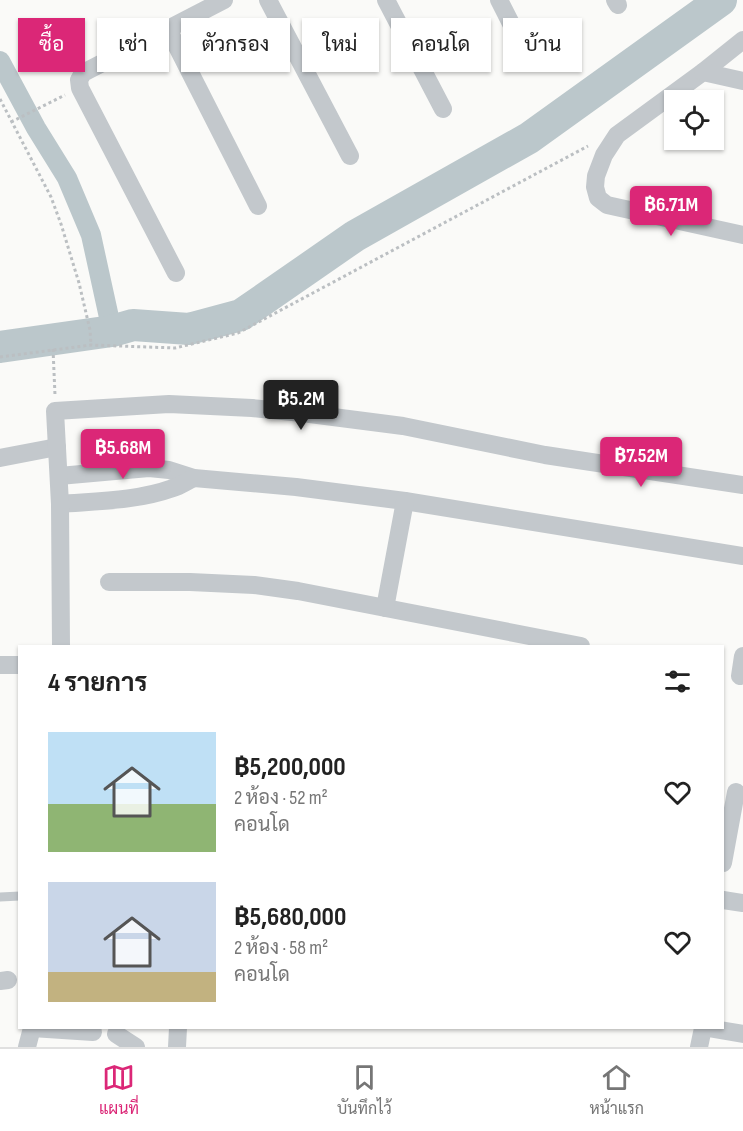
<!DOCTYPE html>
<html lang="th">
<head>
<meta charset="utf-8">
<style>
	:root { --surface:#fff; --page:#f2f2f2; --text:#222; --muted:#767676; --line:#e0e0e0; --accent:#db2777 }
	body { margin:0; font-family:"Sofia Sans Condensed",Sarabun,sans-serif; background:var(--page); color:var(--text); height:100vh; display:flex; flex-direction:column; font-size:22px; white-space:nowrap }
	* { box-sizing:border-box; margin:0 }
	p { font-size:20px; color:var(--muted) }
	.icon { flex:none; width:33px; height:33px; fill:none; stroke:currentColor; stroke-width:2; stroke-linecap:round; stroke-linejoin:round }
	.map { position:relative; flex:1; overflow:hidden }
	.side { position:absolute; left:18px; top:645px; width:706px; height:384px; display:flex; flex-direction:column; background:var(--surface); border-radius:0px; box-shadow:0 2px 4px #0004 }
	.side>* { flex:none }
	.guide { position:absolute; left:18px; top:18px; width:708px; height:54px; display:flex; gap:12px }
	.buttons { position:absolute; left:664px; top:90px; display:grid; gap:12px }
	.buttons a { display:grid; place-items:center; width:60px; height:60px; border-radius:0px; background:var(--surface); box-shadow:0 2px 4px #0004; font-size:30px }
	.price { position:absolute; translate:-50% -51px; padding:0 14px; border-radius:6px; background:var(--accent); color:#fff; font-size:20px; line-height:39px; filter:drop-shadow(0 2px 3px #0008) }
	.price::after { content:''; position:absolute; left:50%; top:36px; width:18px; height:14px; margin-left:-9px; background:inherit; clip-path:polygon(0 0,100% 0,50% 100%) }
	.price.selected { background:#222; color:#fff }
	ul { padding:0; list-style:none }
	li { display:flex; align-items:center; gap:18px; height:150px; padding:0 30px }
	li span { display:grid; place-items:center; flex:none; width:168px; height:120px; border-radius:0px; color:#555 }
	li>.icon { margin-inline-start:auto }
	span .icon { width:72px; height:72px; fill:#fffc; stroke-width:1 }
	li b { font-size:26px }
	h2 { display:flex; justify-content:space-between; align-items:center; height:72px; padding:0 30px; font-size:26px }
	.chip { padding:0 21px; border-radius:0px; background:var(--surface); box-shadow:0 2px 4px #0004; font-size:21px; line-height:54px }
	.chip.selected { background:var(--accent); color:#fff }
	.menu { display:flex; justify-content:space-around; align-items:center; height:84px; border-top:2px solid var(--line); background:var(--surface); font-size:16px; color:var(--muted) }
	.menu a { display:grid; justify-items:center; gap:3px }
	.menu .selected { color:var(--accent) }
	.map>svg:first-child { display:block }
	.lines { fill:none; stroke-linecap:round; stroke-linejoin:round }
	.canal { stroke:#bbc7cb; stroke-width:20 }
	.river { stroke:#bbc7cb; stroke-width:32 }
	.path { stroke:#bbbfc2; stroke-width:3; stroke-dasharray:3 3; stroke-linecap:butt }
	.service { stroke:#c3c8cc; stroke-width:9 }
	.minor { stroke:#c3c8cc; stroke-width:18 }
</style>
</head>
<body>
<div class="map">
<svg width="743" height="1047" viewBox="0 0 743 1047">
	<rect width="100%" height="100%" fill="#fafaf8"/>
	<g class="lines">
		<polyline class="canal" points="0,61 36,128 67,178 91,235 112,331"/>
		<polyline class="river" points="0,347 112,331 133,325 189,329 241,315 355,236 529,138 721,0"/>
		<g class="path">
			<polyline points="0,99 51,197 61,224 79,283 90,330 91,345"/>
			<polyline points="11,122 65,95"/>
			<polyline points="53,349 55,395"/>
			<polyline points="0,357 91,345 175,348 238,333 588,146"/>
		</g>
		<polyline class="service" points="0,897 20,896"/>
		<g class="minor">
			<polyline points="268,0 350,156"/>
			<polyline points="386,0 443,109"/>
			<polyline points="499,0 525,51"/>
			<polyline points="615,0 618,5"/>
			<polyline points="168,29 258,206"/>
			<polyline points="743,40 703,72 617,135 604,155 596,176 595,187 598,198 607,205 743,235"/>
			<polyline points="703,72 743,81"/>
			<polyline points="176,273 80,88 79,80 83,73 224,0"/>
			<polyline points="0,458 57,447"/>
			<polyline points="59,476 149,468 169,470 194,478 296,487 405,501 743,556"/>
			<path d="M 60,504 C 97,501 137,501 173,488 C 180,486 187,481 194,478"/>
			<polyline points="109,582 190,582 254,585 298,591 581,646"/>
			<polyline points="385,608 405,501"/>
			<polyline points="61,646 60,504 55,411 169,404 252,408 302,413 403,426 545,455 743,485"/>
			<polyline points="0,665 20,665"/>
			<polyline points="740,676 743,656"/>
			<polyline points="723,863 736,792"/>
			<polyline points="723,900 743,903"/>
			<polyline points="0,981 8,980"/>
			<polyline points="32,1028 93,1032"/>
			<polyline points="708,1028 743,1034"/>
			<polyline points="116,1034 136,1047"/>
			<polyline points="27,1047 32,1028"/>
			<polyline points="177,1047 178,1028"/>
			<polyline points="699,1047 703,1028"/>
		</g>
	</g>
</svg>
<div class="buttons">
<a><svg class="icon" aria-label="locate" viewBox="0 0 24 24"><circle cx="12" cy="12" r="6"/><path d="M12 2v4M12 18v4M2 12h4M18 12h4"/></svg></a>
</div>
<b class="price" style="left:671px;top:237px">฿6.71M</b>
<b class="price selected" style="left:301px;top:431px">฿5.2M</b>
<b class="price" style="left:123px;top:480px">฿5.68M</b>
<b class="price" style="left:641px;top:488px">฿7.52M</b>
<div class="guide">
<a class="chip selected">ซื้อ</a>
<a class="chip">เช่า</a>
<a class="chip">ตัวกรอง</a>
<a class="chip">ใหม่</a>
<a class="chip">คอนโด</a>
<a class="chip">บ้าน</a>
</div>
<section class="side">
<h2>4 รายการ<svg class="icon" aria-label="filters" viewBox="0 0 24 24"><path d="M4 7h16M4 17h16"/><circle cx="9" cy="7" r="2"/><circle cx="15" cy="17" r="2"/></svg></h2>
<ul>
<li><span style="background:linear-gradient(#bfe0f5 60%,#8fb573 0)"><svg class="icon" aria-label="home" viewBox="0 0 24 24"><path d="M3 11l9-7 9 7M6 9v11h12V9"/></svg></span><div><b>฿5,200,000</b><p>2 ห้อง · 52 m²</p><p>คอนโด</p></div><svg class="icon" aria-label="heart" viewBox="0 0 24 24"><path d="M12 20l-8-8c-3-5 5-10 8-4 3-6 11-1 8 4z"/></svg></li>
<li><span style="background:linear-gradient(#c9d6e8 75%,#c2b280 0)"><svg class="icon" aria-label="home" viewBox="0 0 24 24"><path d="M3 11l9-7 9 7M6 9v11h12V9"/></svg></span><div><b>฿5,680,000</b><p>2 ห้อง · 58 m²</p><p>คอนโด</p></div><svg class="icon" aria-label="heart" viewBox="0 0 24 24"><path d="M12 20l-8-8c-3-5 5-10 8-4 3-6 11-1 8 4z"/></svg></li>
</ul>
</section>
</div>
<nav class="menu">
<a class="selected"><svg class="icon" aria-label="map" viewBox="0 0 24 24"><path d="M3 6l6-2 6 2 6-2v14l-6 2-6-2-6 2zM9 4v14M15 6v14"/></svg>แผนที่</a>
<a><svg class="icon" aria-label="saved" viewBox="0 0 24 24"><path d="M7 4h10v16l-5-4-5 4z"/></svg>บันทึกไว้</a>
<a><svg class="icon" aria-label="home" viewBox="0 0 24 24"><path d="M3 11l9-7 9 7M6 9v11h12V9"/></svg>หน้าแรก</a>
</nav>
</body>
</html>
